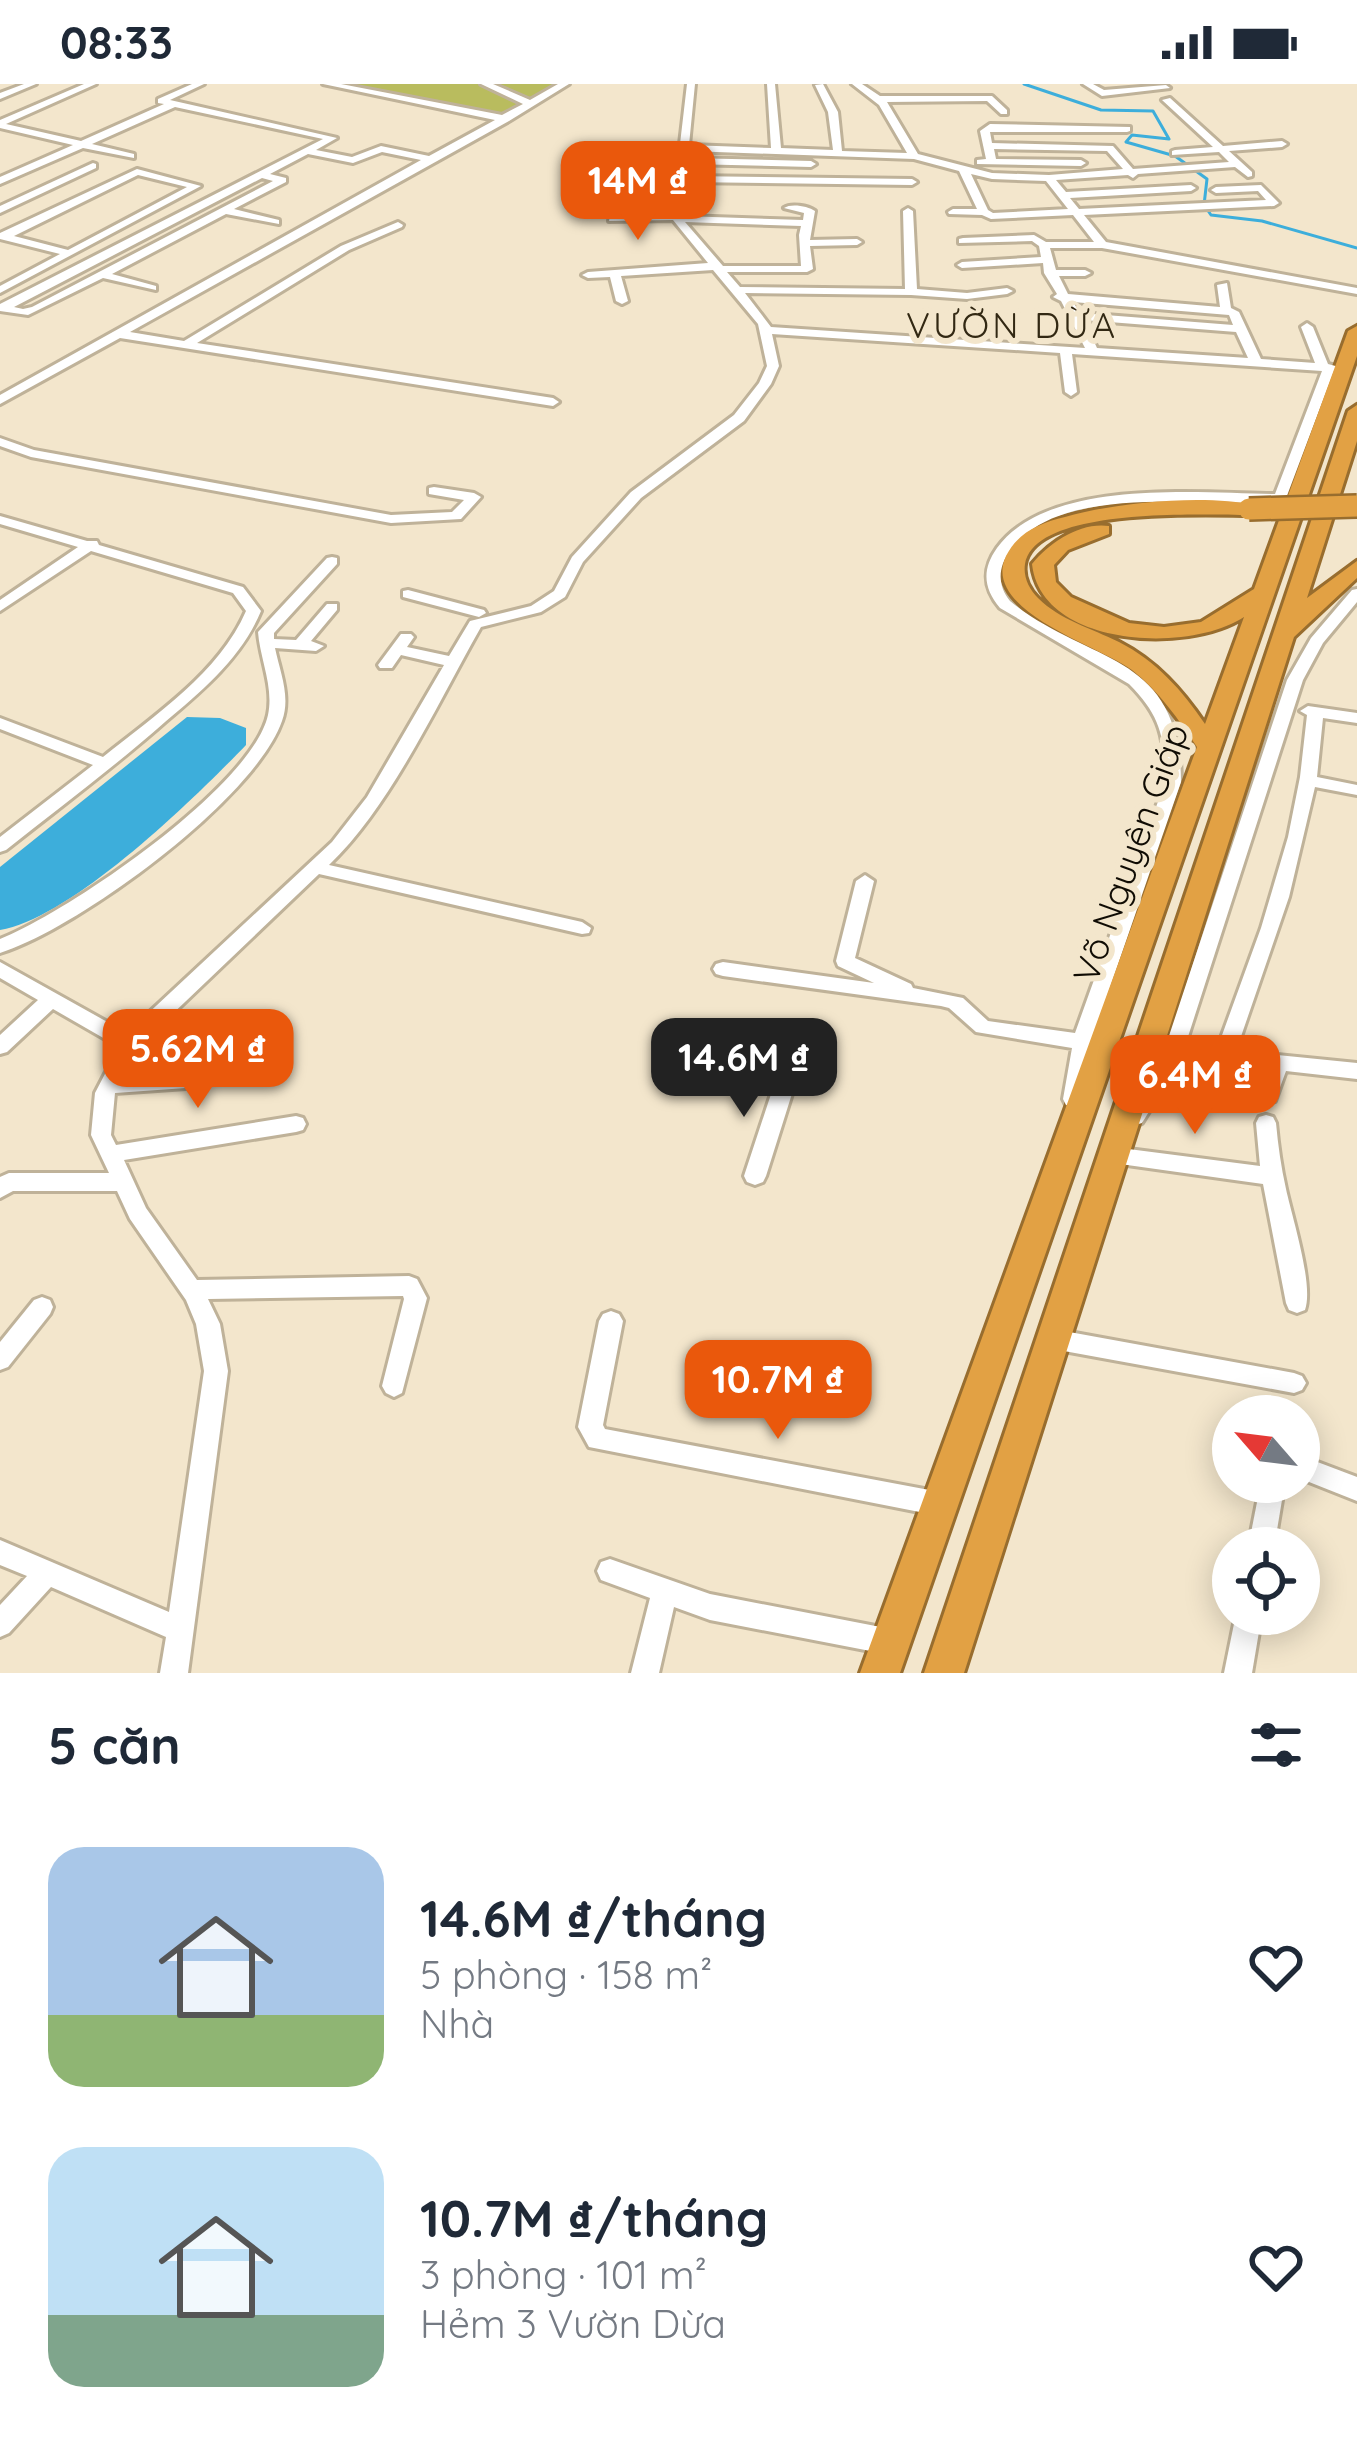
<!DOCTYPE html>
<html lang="vi">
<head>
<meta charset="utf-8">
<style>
	:root { --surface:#fff; --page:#f6f6f7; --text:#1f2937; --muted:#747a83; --accent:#ea580c }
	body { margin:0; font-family:Quicksand,sans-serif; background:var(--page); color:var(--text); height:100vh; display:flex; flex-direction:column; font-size:45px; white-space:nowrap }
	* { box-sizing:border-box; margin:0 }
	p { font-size:39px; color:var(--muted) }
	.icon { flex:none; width:66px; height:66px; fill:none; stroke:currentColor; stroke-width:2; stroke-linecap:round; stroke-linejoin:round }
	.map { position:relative; height:1589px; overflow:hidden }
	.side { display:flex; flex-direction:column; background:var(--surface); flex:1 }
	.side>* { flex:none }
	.needle { width:78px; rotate:298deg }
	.buttons { position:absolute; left:1212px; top:1311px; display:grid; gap:24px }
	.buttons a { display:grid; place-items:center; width:108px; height:108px; border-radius:50%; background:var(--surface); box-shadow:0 6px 30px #0003; font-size:60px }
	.price { position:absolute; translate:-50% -102px; padding:0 27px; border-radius:24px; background:var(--accent); color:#fff; font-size:39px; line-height:78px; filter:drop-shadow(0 3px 6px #0008) }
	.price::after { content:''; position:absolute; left:50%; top:72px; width:36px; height:27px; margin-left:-18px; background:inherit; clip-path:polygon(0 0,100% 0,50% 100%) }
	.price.selected { background:#222; color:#fff }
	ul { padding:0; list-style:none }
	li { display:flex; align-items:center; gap:36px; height:300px; padding:0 48px }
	li span { display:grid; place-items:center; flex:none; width:336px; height:240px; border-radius:36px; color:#555 }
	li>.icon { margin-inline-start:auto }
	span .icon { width:144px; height:144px; fill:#fffc; stroke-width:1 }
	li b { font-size:51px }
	h2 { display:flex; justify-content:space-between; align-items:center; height:144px; padding:0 48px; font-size:51px }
	.status { display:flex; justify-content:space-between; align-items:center; height:84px; padding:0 60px; background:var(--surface); direction:ltr }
	.status svg { height:33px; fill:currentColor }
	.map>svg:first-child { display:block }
	.green { fill:#b9bc5e }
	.water { fill:#3daedb }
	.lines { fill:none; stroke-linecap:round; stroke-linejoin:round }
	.stream { stroke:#3daedb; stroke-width:3 }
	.minor-casing { stroke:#bfb299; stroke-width:6 }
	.highway-casing { stroke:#986d2e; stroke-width:6 }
	.minor { fill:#fff; fill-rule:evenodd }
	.highway { fill:#e2a144; fill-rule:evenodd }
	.highway-bridge-casing { stroke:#986d2e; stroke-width:26; stroke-linecap:butt }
	.highway-bridge { stroke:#e2a144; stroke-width:21 }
	.labels { text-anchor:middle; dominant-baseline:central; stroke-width:12; stroke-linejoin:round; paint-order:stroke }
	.far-quarter-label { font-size:36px; letter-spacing:3px; fill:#322813; stroke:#f3e6cc }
	.street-label { font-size:36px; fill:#100c04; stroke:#f3e6cc }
</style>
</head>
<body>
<div class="status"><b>08:33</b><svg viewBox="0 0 49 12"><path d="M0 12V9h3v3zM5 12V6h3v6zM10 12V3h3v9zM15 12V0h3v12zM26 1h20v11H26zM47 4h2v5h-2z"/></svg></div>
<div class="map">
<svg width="1357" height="1589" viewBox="0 0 1357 1589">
	<rect width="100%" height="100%" fill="#f3e6cc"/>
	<polygon class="green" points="332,0 563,0 505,34"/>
	<path class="water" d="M 187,633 L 220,634 L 246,644 L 246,661 C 194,715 72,834 0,846 L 0,783 Z"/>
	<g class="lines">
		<polyline class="stream" points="1024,0 1101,26 1153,27 1169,55 1132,51 1126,58 1175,72 1207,95 1204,121 1211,131 1262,137 1357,164"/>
		<defs>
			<g id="minor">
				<polygon points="24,0 36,0 0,15 0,9"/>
				<path d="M 84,0 L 96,0 L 6,40 L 81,57 L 164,20 L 158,19 L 158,15 L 192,0 L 204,0 L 170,16 L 337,54 L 316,66 L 352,73 L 381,62 L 429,72 L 495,36 L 323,0 L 341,0 L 502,31 L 523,20 L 481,0 L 493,0 L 530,16 L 558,0 L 569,0 L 509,37 L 130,248 L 184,257 L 341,162 L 398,138 L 403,141 L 402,143 L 349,166 L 197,259 L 553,314 L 559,318 L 553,322 L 120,254 L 0,320 L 0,311 L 421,76 L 382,68 L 353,79 L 308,70 L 270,90 L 286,94 L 286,98 L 234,125 L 279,136 L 279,140 L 226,130 L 112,190 L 156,202 L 156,206 L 103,194 L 28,231 L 0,227 L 0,220 L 323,55 L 175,23 L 92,60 L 134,70 L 134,74 L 83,64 L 0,100 L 0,93 L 73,61 L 0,44 L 0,36 ZM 262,94 L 273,97 L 32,223 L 23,225 L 14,223 Z"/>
				<path d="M 687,0 L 695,0 L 689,61 L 771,64 L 767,0 L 775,0 L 781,64 L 833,66 L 828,28 L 815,1 L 823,0 L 838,28 L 842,67 L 907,69 L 879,21 L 852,0 L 862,0 L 880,12 L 992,12 L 1007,26 L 1007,30 L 1001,30 L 987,17 L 887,18 L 918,70 L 992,89 L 1049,91 L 1123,85 L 1107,67 L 994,65 L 996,75 L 1081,76 L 1086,79 L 1081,82 L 977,80 L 977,76 L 986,75 L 980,47 L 990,40 L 1130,43 L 1130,47 L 1127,48 L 990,48 L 992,59 L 1113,62 L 1133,85 L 1229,78 L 1219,68 L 1172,71 L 1172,67 L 1175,66 L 1213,63 L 1162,16 L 1170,14 L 1223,62 L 1282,57 L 1287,60 L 1282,63 L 1229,67 L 1252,88 L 1252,92 L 1248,93 L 1235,83 L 1138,90 L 1133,94 L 1128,91 L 1056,96 L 1066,108 L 1191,101 L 1196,104 L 1191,107 L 1070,114 L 1079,125 L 1266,116 L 1258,107 L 1216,109 L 1211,106 L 1216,103 L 1261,101 L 1279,119 L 1274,122 L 1084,131 L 1106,158 L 1357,204 L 1357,210 L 1102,164 L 1050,164 L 1056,186 L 1085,186 L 1091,189 L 1085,192 L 1059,192 L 1068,210 L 1220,223 L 1217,201 L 1227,199 L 1231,224 L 1239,228 L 1261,275 L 1315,279 L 1301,243 L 1307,239 L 1313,243 L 1328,280 L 1343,284 L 1334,287 L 1285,417 C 1209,426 1061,395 1010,467 C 998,483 997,501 1010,517 C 1090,582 1180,566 1181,698 L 1096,944 L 1083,1015 L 1080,1021 L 1073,1023 L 1066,1021 L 1063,1015 L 1072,964 L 976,948 L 949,924 L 941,922 L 723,892 L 716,890 L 713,885 L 716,880 L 723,878 L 874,899 L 838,882 L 836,877 L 856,797 L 865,791 L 874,797 L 855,874 L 911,900 L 913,904 L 963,914 L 988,937 L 1075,949 L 1165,698 C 1165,654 1161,632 1129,600 L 1000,524 C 983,504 982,485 997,464 C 1048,394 1196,409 1275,410 L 1322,287 L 1072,270 L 1077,308 L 1071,312 L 1065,308 L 1060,269 L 772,250 L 779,282 L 771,300 L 744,337 L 641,414 L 583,478 L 565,513 L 541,528 L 481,543 C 438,618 391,722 329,781 L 582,838 L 591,844 L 589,849 L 582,850 L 319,790 L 141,960 L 123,993 L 179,991 L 186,994 L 189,999 L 186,1004 L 115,1009 L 111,1051 L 116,1061 L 296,1032 L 303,1034 L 306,1040 L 303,1046 L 296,1048 L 124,1076 L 146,1124 L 197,1196 L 409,1192 L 417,1195 L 427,1214 L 402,1309 L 394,1313 L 386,1309 L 382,1302 L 404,1215 L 403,1212 L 208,1215 L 220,1240 L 228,1287 L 188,1589 L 160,1589 L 166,1553 L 51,1503 L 9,1549 L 0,1553 L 0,1521 L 27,1492 L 0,1481 L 0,1456 L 169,1528 L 204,1287 L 196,1240 L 186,1216 L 130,1135 L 117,1107 L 13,1107 L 0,1114 L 0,1093 L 9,1089 L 109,1089 L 91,1051 L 95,1009 L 119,963 L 53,925 L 7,968 L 0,970 L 0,951 L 38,916 L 0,894 L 0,878 L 127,949 L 332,758 L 367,713 L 444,581 L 401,571 L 392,584 L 380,584 L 378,581 L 401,550 L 411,550 L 414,553 L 407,563 L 449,572 L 470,537 L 531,522 L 554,507 L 572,473 L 631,408 L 734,331 L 759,299 L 767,282 L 758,240 L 713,186 L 621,192 L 628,217 L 622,220 L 616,217 L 610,193 L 588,194 L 582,191 L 588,188 L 708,179 L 673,136 L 609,137 L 620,80 L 572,78 L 567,75 L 572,72 L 621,74 L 623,66 L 628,63 L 633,66 L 631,75 L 678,77 ZM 689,67 L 914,75 L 959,87 L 977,125 L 953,125 L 948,128 L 949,130 L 982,131 L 991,135 L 1073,131 L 1094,158 L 1046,158 L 1034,151 L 963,154 L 959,155 L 959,159 L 1032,157 L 1039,162 L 1041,173 L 962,178 L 957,181 L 962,184 L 1043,179 L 1044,189 L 1057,210 L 1053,213 L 1061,217 L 1085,264 L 771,243 L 745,209 L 911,211 L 967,215 L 1007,210 L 1013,207 L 1007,204 L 967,209 L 917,205 L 913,127 L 908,124 L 903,127 L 905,205 L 740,203 L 727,188 L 807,188 L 813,185 L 810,162 L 857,161 L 862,158 L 857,155 L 810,156 L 815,127 C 808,122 791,119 784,124 L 804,129 L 803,136 L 683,132 L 686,98 L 912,101 L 917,98 L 912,95 L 686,92 L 688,80 L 811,83 L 816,80 L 811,77 L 688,74 ZM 630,81 L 677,83 L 672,130 L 619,132 ZM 971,90 L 992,95 L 1046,97 L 1068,125 L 993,129 L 988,126 ZM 685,138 L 801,142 L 799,151 L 801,182 L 723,182 ZM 1073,218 L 1229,231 L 1233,241 L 1080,229 ZM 1084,236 L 1236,248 L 1248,274 L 1097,264 Z"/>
				<polygon points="1083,0 1093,0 1104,6 1166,1 1170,4 1102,12"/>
				<polygon points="93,79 96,80 96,84 0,129 0,122"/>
				<path d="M 137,85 L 201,102 L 0,209 L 0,202 L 60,170 L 0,155 L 0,149 ZM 138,91 L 187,103 L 68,166 L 14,152 Z"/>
				<polygon points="0,354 34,366 391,431 452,428 464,416 429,410 429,404 434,403 474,409 481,413 461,435 391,439 31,373 0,362"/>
				<path d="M 0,432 L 87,457 L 97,457 L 99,461 L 243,503 L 261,527 C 242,573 203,606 165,638 C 114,683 59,724 6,766 L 0,768 L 0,753 L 93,681 L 0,645 L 0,634 L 103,673 C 154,632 220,588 246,527 L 233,509 L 91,467 L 0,527 L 0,516 L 78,463 L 0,440 Z"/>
				<path d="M 332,473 L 337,474 L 337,480 L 274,549 L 274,555 L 296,556 L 327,520 L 337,520 L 337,526 L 311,557 L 324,562 L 316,567 L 275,564 C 280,588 291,613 282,637 C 254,716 79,844 0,869 L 0,855 C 68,828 252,703 268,631 C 274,603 260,575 258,548 L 327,474 Z"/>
				<polygon points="1357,505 1357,518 1323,559 1303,596 1185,962 1217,965 1261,844 1288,753 1300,693 1307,631 1300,627 1308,622 1357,629 1357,639 1323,634 1317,693 1357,701 1357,711 1315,703 1289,813 1236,967 1357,979 1357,995 1286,987 1275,1017 1268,1019 1261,1017 1258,1011 1267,985 1181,976 1142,1039 1135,1041 1128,1039 1125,1033 1128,1027 1159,982 1287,596 1311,554 1352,506"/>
				<polygon points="408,506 484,526 486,529 479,533 403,513 403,507"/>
				<polygon points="731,988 786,989 793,992 796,997 766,1092 763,1098 755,1101 747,1098 744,1092 773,1004 724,1001 721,996 724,991"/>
				<path d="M 1266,1031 L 1273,1033 L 1276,1039 C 1278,1061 1281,1083 1286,1105 C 1292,1133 1314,1201 1305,1226 L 1297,1229 L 1289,1226 L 1286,1219 L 1263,1100 L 1113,1079 L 1106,1077 L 1102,1071 L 1106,1065 L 1113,1063 L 1260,1082 L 1256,1039 L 1259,1033 Z"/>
				<polygon points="42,1213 50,1216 53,1223 50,1230 8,1283 0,1286 0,1258 34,1216"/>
				<polygon points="611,1227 619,1230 623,1237 603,1341 605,1345 940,1408 949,1412 953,1420 949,1428 940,1432 589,1363 578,1343 599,1237 603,1230"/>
				<polygon points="1053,1245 1294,1289 1302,1292 1306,1299 1302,1306 1294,1309 1053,1265 1045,1262 1041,1255 1045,1248"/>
				<polygon points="1299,1371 1357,1393 1357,1417 1299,1394"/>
				<polygon points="1261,1398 1285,1398 1274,1464 1248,1464"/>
				<polygon points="610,1475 710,1510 891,1545 900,1549 904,1558 900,1567 891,1571 710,1536 674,1523 659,1589 631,1589 650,1514 601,1496 597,1487 601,1478"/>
				<polygon points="1236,1530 1262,1530 1252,1589 1224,1589"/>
			</g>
			<g id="highway">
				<path d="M 1357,242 L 1357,272 L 900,1589 L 860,1589 L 1197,663 C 1178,635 1159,607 1132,586 C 1102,563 980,527 1006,472 C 1018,448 1040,439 1065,433 C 1116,418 1204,410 1256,421 L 1259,425 L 1249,431 C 1205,431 1035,422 1025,480 C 1023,493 1029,505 1038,514 C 1060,536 1091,544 1119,558 C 1156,577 1182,606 1205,640 L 1244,533 C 1188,570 1041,563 1032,480 C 1050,458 1080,438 1109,442 L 1109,450 L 1068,466 L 1054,481 L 1056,498 L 1071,513 L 1129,539 L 1164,543 L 1201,538 L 1254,505 L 1348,247 Z"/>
				<polygon points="1357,321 1357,357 1307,514 1357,477 1357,494 1294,553 964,1589 924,1589 1348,327"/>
			</g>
		</defs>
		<use href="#minor" class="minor-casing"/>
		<use href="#highway" class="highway-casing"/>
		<use href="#minor" class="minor"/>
		<use href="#highway" class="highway"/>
		<defs>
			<polyline id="highway-bridge" points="1249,425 1357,422"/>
		</defs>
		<use href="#highway-bridge" class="highway-bridge-casing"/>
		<use href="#highway-bridge" class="highway-bridge"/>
	</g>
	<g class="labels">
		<g class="far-quarter-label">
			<text x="1012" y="240">VƯỜN DỪA</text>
		</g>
		<g class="street-label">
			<text transform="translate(1130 769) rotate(-70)">Võ Nguyên Giáp</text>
		</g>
	</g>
</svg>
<div class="buttons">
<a><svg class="needle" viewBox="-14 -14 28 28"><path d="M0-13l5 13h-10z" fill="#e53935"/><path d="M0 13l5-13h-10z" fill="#747a83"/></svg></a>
<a><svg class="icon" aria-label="locate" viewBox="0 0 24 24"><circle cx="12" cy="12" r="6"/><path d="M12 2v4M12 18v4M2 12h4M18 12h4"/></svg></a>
</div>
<b class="price" style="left:638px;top:159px">14M ₫</b>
<b class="price" style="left:198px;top:1027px">5.62M ₫</b>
<b class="price selected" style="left:744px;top:1036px">14.6M ₫</b>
<b class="price" style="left:1195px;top:1053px">6.4M ₫</b>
<b class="price" style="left:778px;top:1358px">10.7M ₫</b>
</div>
<section class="side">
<h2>5 căn<svg class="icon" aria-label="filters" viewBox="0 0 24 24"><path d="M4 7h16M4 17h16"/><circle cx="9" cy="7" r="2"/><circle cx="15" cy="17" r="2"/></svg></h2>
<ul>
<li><span style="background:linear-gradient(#a9c7e8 70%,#8fb573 0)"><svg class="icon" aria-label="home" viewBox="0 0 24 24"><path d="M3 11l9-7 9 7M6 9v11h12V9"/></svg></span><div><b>14.6M ₫/tháng</b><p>5 phòng · 158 m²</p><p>Nhà</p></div><svg class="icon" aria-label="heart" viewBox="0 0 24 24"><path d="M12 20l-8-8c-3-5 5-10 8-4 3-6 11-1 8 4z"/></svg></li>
<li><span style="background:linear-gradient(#bfe0f5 70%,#7fa58c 0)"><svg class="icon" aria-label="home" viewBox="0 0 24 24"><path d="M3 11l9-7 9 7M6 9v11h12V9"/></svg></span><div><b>10.7M ₫/tháng</b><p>3 phòng · 101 m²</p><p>Hẻm 3 Vườn Dừa</p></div><svg class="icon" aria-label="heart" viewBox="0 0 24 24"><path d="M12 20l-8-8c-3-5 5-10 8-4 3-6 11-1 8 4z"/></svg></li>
</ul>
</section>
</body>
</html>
